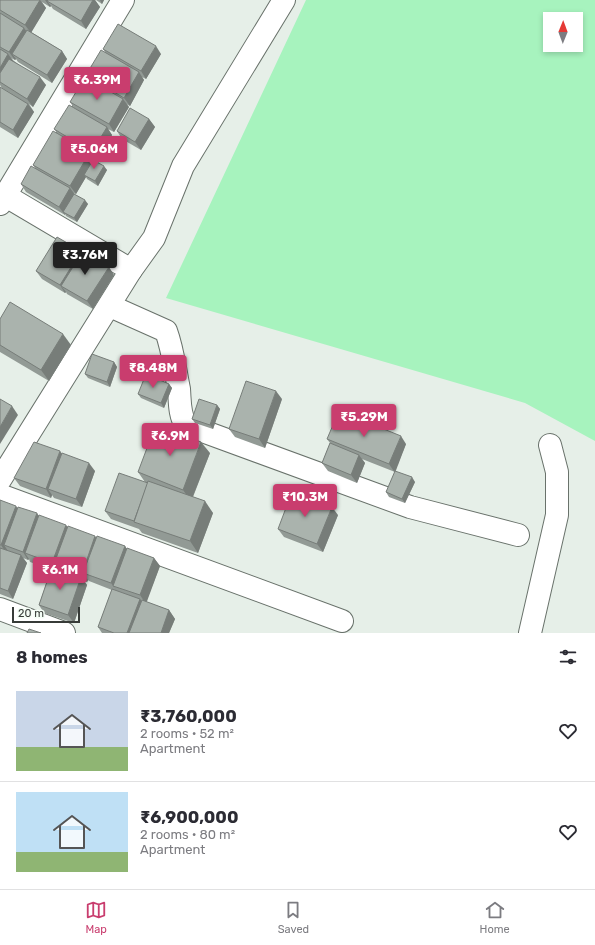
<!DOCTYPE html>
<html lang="en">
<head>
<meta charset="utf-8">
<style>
	:root { --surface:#fff; --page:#f7f7f7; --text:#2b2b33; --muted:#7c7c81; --line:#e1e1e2; --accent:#c93d6e }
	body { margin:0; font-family:Rubik,sans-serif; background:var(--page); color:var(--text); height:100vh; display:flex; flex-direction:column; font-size:15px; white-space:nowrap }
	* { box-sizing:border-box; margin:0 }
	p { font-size:13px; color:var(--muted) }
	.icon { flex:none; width:22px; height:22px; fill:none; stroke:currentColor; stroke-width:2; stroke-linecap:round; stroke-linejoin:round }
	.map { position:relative; height:633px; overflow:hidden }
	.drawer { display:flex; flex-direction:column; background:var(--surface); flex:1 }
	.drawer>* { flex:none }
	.needle { width:26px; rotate:1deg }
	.buttons { position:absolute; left:543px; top:12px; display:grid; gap:8px }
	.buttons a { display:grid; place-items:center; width:40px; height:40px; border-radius:0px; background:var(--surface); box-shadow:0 2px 6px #0003; font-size:20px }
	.scale { position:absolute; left:12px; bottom:10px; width:68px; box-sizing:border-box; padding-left:4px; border:2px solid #373b38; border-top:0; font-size:11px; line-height:14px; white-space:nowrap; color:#373b38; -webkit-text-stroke:3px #f3fdf5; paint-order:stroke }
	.price { position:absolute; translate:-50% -34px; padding:0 9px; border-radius:4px; background:var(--accent); color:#fff; font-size:13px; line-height:26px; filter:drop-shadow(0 1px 2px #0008) }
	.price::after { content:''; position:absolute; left:50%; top:24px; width:12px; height:9px; margin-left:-6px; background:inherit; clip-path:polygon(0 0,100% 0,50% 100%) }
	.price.on { background:#222; color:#fff }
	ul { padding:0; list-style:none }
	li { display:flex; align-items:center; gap:12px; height:100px; padding:0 16px }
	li+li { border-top:1px solid var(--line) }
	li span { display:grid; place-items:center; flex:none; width:112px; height:80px; border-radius:0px; color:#555 }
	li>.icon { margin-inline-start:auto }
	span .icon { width:48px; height:48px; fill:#fffc; stroke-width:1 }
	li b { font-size:17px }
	h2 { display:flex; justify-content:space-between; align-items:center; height:48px; padding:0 16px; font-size:17px }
	.tabs { display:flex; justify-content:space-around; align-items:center; height:56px; border-top:1px solid var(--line); background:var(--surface); font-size:11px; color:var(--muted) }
	.tabs a { display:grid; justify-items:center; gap:2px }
	.tabs .on { color:var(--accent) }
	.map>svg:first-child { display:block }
	.green { fill:#a7f3be; fill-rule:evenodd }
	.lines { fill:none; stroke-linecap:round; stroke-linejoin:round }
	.minor-casing { stroke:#69726b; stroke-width:24 }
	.minor { stroke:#fff; stroke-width:22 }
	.wall { fill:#929a95 }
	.shaded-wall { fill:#777d79 }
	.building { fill:#aab3ad; stroke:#777d79 }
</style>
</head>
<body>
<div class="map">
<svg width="595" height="633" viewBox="0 0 595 633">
	<rect width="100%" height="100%" fill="#e6efe8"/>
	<path class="green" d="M 306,0 L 595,0 L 595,441 L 525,403 L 166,298 ZM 550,19 L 576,19 L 576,45 L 550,45 Z"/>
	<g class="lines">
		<defs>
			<g id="minor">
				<polyline points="0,204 123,0"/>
				<polyline points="131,270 154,238 183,166 284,0"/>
				<path d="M 110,306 L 166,331 C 173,350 175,370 179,389 C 180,401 179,415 186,425 L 410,507 L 518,535"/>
				<polyline points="0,480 131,270 6,196"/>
				<polyline points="0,495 342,621"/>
				<polyline points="0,609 64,633"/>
				<polyline points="530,633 557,515 557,472 550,445"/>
			</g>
		</defs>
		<use href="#minor" class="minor-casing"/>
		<use href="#minor" class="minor"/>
	</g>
	<g class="wall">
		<polygon points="0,0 95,0 100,7 86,29 53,9 51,6 50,7 42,2 46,8 31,32 62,51 67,59 52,83 18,62 16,59 15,60 11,58 14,61 46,85 33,107 29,104 34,112 18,138 0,127 0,87 21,99 2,88 0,85"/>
		<polygon points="96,0 104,0 102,4"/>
		<polygon points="103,49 161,54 146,79 142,77 144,80 130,106 126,104 129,107 114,132 108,129 112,135 98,160 94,158 96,160 95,161 107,170 98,186 87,179 86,177 76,194 73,193 88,204 77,222 66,216 65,214 65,215 26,192 21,184 35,168 33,165 57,133 54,129 74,108 70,102 88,79 86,75 106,53"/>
		<polygon points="149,119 155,127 141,150 122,139 117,131"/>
		<polygon points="81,251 82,253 114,275 93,309 67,294 66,292 65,293 42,279 36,271"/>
		<polygon points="0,319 71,345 49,381 0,352"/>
		<polygon points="114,362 117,367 110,387 88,378 85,374"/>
		<polygon points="169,384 172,388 164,408 141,398 138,394"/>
		<polygon points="282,399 265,448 235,437 229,429"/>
		<polygon points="217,405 220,409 213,429 195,423 192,419"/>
		<polygon points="327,439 406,444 395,471 415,482 405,503 389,497 386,492 395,472 362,459 365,463 357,483 328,471 322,463 330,443"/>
		<polygon points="210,453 193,497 213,513 198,553 142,533 139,529 111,519 105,511 145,482 138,472"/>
		<polygon points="62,454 95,471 82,507 54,498 52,495 51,498 20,486 14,478"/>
		<polygon points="0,500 18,509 39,516 68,527 96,538 125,546 127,549 154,558 160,566 146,602 169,610 175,619 169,633 102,633 98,627 112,590 89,581 88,580 87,582 84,581 87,585 74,623 44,613 39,605 51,569 30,562 29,559 28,560 23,558 27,563 13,599 0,594"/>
		<polygon points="338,515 323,552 284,537 278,529"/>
	</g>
	<g class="shaded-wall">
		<polygon points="40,0 46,8 31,33 25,25"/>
		<polygon points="45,0 55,0 47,1 51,6 50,7"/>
		<polygon points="93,0 95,0 100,7 86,29 81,21"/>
		<polygon points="100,0 104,0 102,4"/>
		<polygon points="24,28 30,36 12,54 16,59 15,60 9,52"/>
		<polygon points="156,46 161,54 146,79 141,71"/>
		<polygon points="62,51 67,59 52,83 47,75"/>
		<polygon points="8,54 14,62 0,82 0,68"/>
		<polygon points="139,72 144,80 130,106 124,98"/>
		<polygon points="40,77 46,85 33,107 27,99"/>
		<polygon points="123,99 129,107 114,132 109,124"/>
		<polygon points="28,104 34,112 18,138 13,130"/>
		<polygon points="149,119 155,127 141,150 135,142"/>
		<polygon points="107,127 112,135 98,160 92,152"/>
		<polygon points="90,152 96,160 86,176 84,175 86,177 76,194 70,186"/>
		<polygon points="104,166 107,170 98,186 95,181"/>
		<polygon points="70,188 76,196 63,212 65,214 65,215 59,207"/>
		<polygon points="85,200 88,204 77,222 74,218"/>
		<polygon points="81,251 86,259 61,286 66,292 65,293 60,285"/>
		<polygon points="109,267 114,275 93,309 87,301"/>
		<polygon points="63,334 71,345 49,381 41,370"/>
		<polygon points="114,362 117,367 110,387 107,382"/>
		<polygon points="169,384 172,388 164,408 161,403"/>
		<polygon points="276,391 282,399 265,448 259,439"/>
		<polygon points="217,405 220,409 213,429 210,425"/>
		<polygon points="12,406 18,415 0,444 0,427"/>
		<polygon points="401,436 406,444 395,473 389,464"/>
		<polygon points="201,442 210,453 191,501 183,490"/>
		<polygon points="60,451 66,459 48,489 52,495 51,498 46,489"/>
		<polygon points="359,455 365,463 357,483 351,475"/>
		<polygon points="89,463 95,471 82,507 76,499"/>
		<polygon points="412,477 415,482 405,503 402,499"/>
		<polygon points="205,501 213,513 198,553 190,541"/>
		<polygon points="16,506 22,514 4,545 8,551 7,554 1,545"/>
		<polygon points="332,507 338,515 323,552 317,544"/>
		<polygon points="37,513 43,522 25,553 29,559 28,560 23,552"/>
		<polygon points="66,525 72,533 54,564 58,570 58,571 52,563"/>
		<polygon points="95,536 101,545 83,573 88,580 87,582 82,574"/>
		<polygon points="125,546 130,555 113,586 117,591 111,583"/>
		<polygon points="21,555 27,563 13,599 8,591"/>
		<polygon points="154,558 160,566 146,604 140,595"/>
		<polygon points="81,577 87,585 74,623 68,615"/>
		<polygon points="140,599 146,607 136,633 127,633"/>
		<polygon points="169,610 175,619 169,633 161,633"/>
	</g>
	<g class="building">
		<polygon points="0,0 40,0 25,25 0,10"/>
		<polygon points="48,0 93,0 81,21 47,1"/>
		<polygon points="0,13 24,28 9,52 0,47"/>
		<polygon points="118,24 156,46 141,71 103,49"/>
		<polygon points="27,30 62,51 47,75 12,54"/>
		<polygon points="0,49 8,54 0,68"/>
		<polygon points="101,50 139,72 124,98 86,75"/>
		<polygon points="9,59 40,77 27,99 0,82 0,73"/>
		<polygon points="85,77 123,99 109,124 70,102"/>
		<polygon points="0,87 28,104 13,130 0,122"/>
		<polygon points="69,105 107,127 92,152 54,129"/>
		<polygon points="130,108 149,119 135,142 117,131"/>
		<polygon points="53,131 90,152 70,186 33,165"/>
		<polygon points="93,160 104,166 95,181 84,175"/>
		<polygon points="31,166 70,188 59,207 21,184"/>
		<polygon points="74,194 85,200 74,218 63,212"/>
		<polygon points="57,237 81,251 60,285 36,271"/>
		<polygon points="83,251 109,267 87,301 61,286"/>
		<polygon points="10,302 63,334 41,370 0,345 0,319"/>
		<polygon points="92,354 114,362 107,382 85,374"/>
		<polygon points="146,374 169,384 161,403 138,394"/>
		<polygon points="246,381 276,391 259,439 229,429"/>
		<polygon points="0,399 12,406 0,427"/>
		<polygon points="199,399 217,405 210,425 192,419"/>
		<polygon points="339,411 401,436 389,464 327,439"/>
		<polygon points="156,424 201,442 183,490 138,472"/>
		<polygon points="34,442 60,451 46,489 14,478"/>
		<polygon points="330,443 359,455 351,475 322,463"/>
		<polygon points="62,453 89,463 76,499 48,489"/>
		<polygon points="395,471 412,477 402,499 386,492"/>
		<polygon points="119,473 148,483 134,521 105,511"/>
		<polygon points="148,481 205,501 190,541 134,522"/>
		<polygon points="292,492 332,507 317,544 278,529"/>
		<polygon points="0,500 16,506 1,545 0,545"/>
		<polygon points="18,507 37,513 23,552 4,545"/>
		<polygon points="39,515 66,525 52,563 25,553"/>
		<polygon points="68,526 95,536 82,574 54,564"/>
		<polygon points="97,536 125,546 111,583 83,573"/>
		<polygon points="0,548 21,555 8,591 0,588"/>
		<polygon points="127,548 154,558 140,595 113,586"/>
		<polygon points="52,567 81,577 68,615 39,605"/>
		<polygon points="112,589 140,599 127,633 114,633 98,627"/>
		<polygon points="142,600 169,610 161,633 129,633"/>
		<polygon points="29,629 41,633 27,633"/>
	</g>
</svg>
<div class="buttons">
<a><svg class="needle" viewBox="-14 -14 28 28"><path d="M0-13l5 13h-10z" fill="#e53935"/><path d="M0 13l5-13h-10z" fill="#7c7c81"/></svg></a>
</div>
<div class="scale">20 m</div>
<b class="price" style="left:97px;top:101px">₹6.39M</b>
<b class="price" style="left:94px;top:170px">₹5.06M</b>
<b class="price on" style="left:85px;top:276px">₹3.76M</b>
<b class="price" style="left:153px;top:389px">₹8.48M</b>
<b class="price" style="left:364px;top:438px">₹5.29M</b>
<b class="price" style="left:170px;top:457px">₹6.9M</b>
<b class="price" style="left:305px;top:518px">₹10.3M</b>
<b class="price" style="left:60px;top:591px">₹6.1M</b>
</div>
<section class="drawer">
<h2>8 homes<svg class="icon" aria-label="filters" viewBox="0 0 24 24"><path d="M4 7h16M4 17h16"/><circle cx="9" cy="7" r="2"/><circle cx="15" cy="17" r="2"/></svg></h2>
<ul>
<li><span style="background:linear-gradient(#c9d6e8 70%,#8fb573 0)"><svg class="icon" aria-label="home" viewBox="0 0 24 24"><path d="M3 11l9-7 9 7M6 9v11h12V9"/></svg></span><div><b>₹3,760,000</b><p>2 rooms · 52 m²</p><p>Apartment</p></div><svg class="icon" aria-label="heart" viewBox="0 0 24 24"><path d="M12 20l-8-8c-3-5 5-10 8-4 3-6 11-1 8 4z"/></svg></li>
<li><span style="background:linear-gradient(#bfe0f5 75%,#8fb573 0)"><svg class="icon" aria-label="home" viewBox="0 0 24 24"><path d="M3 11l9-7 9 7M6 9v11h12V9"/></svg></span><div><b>₹6,900,000</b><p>2 rooms · 80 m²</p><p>Apartment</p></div><svg class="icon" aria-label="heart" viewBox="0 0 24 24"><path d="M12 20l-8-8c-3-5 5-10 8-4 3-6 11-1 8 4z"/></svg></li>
</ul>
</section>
<nav class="tabs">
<a class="on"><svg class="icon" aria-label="map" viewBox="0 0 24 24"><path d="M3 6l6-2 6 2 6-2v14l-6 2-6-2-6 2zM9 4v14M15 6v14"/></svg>Map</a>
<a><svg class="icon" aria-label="saved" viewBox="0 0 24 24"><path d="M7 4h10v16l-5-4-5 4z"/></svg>Saved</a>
<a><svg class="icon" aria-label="home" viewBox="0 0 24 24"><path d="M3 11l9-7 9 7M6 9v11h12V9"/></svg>Home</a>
</nav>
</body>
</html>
